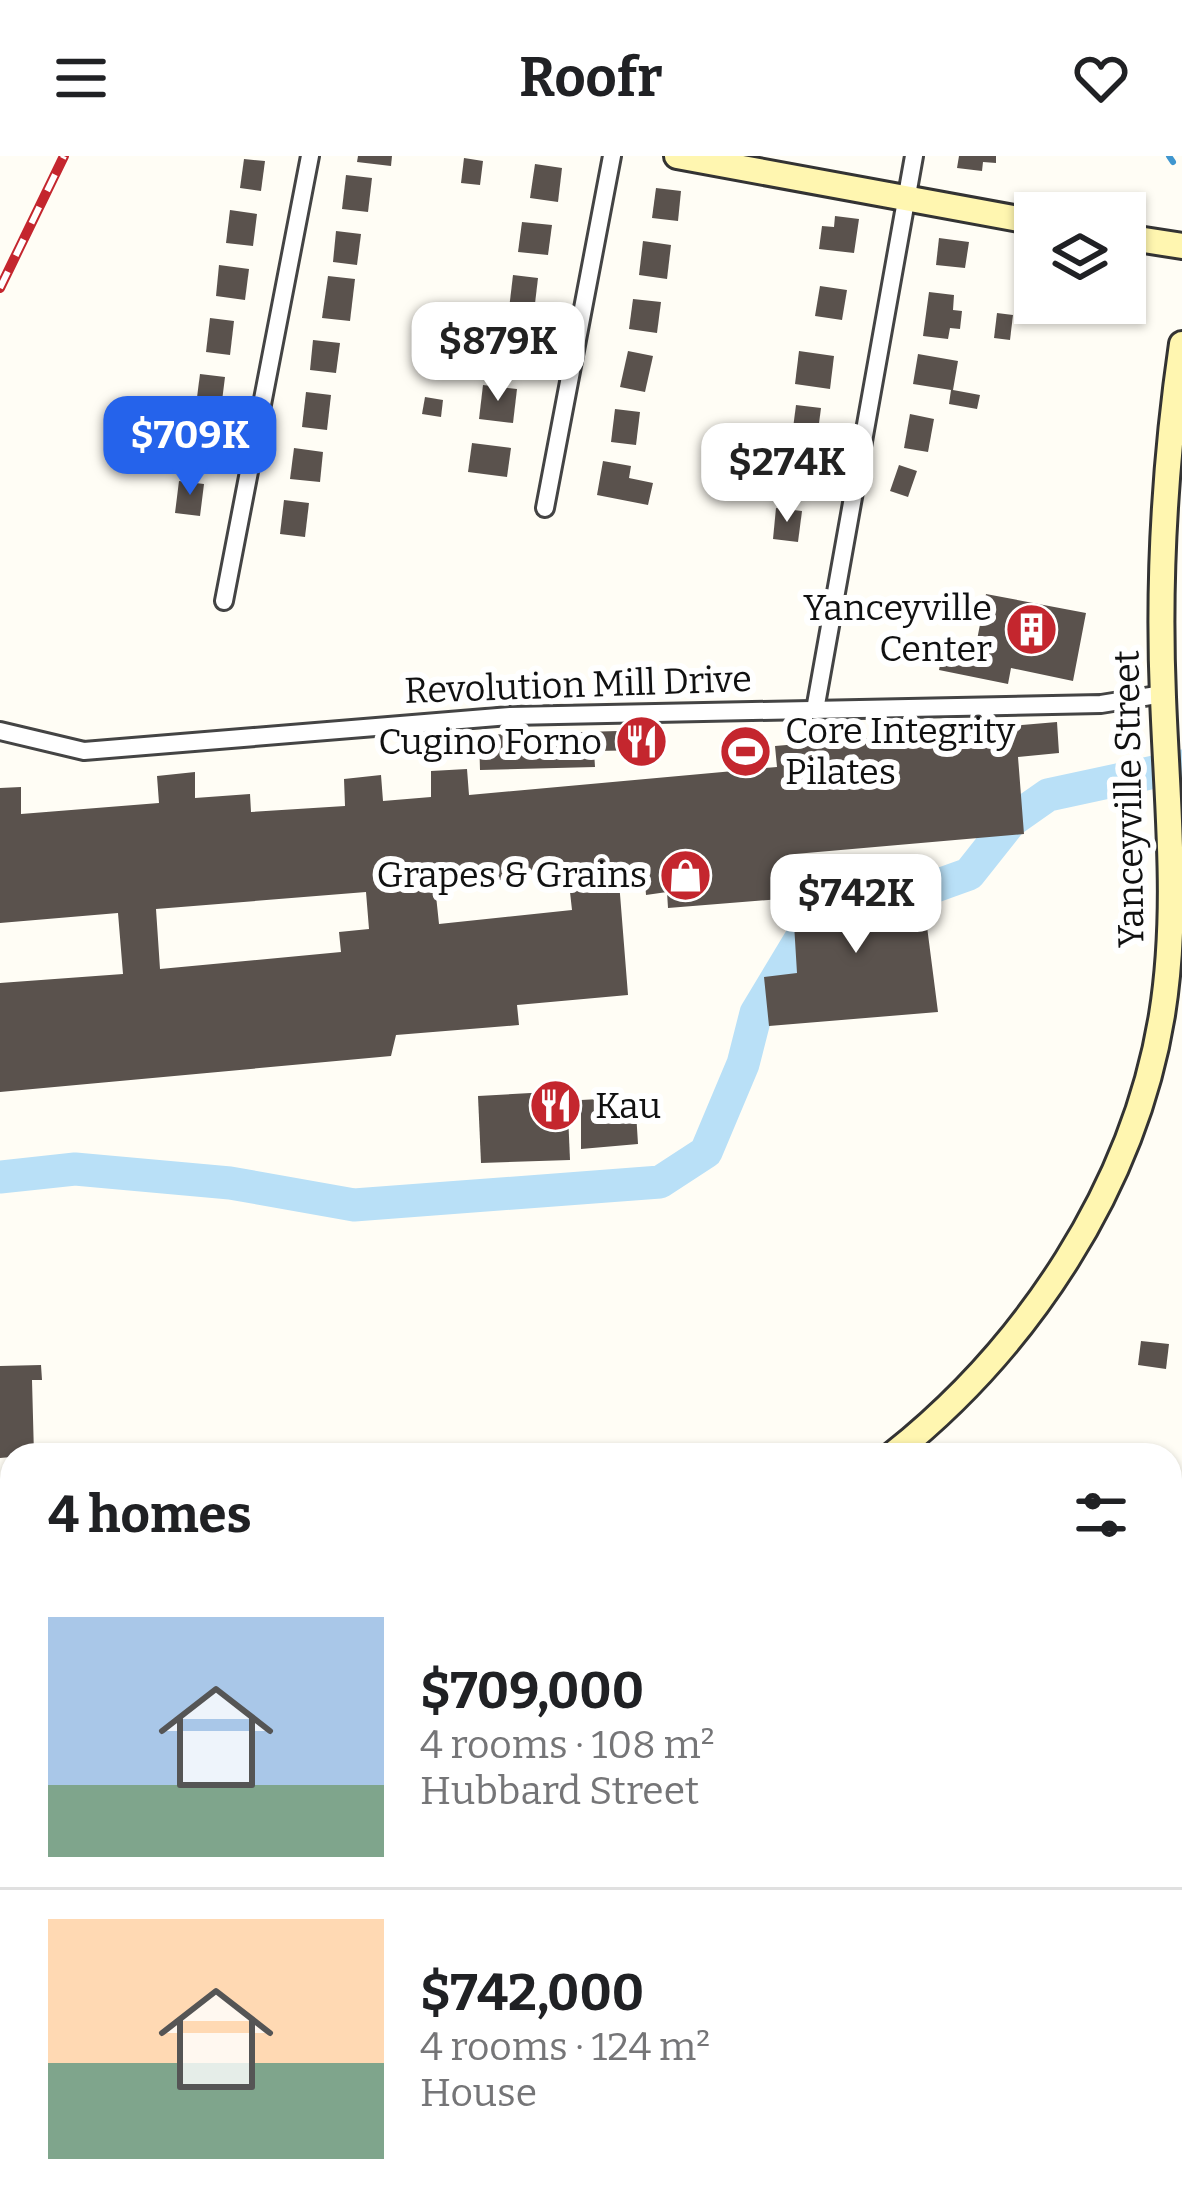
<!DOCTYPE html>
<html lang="en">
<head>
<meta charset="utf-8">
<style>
	:root { --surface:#fff; --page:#f2f2f2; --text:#202124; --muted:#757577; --line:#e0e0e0; --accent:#2563eb }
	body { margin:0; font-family:Bitter,serif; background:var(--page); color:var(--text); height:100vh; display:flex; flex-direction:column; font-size:45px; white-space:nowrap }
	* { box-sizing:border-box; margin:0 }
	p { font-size:39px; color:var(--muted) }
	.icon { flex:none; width:66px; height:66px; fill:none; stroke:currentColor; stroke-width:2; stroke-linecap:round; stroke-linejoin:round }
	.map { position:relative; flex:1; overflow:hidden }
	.side { position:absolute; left:0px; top:1287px; width:1182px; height:768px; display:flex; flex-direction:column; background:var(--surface); border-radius:36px 36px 0 0; box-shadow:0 3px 9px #0004 }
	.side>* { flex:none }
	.tools { position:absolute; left:1014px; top:36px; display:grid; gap:24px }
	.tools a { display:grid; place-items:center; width:132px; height:132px; border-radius:0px; background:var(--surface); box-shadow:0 3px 9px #0004; font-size:60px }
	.price { position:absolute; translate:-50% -102px; padding:0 27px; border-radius:24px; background:#fff; color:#222; font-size:39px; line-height:78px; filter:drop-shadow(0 3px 6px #0008) }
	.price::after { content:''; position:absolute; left:50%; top:72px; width:36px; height:27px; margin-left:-18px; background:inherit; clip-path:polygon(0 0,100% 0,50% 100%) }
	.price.current { background:var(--accent); color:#fff }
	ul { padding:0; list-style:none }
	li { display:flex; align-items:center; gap:36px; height:300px; padding:0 48px }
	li+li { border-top:3px solid var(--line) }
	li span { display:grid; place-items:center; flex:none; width:336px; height:240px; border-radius:0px; color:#555 }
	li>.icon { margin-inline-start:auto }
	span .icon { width:144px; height:144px; fill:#fffc; stroke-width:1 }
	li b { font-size:51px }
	h2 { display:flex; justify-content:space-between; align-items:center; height:144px; padding:0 48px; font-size:51px }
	header { display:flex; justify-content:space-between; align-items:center; height:156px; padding:0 48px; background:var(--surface); font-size:54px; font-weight:700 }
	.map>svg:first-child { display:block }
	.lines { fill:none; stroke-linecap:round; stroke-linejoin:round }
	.stream { stroke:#3f96cf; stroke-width:6 }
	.river { stroke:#b9e0f7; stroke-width:33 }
	.building { fill:#5a524d; fill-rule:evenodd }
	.minor-casing { stroke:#444; stroke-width:22 }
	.tertiary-casing { stroke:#444; stroke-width:27 }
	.secondary-casing { stroke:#333; stroke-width:30 }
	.minor { stroke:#fff; stroke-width:16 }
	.tertiary { stroke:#fff; stroke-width:21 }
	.secondary { stroke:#fff6b0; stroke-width:24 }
	.rail-casing { stroke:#c4262e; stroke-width:10 }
	.rail { stroke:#fff; stroke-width:6; stroke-dasharray:18; stroke-linecap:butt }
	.labels { text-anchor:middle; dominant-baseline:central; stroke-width:12; stroke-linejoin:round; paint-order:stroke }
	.poi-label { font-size:36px; fill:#111; stroke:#fff; text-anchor:end }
	.street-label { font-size:36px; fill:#111; stroke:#fff }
</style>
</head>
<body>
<header><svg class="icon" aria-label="menu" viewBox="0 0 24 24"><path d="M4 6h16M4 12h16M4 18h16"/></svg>Roofr<svg class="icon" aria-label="heart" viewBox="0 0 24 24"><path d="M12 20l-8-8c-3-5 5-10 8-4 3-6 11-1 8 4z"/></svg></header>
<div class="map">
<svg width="1182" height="2055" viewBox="0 0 1182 2055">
	<rect width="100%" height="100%" fill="#fffdf5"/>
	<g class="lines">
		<polyline class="stream" points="1169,0 1173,6"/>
		<g class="river">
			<polyline points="877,740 930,732 969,718 1011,665 1048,639 1182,610"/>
			<polyline points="0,1021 75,1013 230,1027 354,1049 660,1026 706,996 743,908 756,857 815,759"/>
		</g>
	</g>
	<g class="building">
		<polygon points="358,0 392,0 391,10 357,6"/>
		<polygon points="959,0 996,0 996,7 983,6 982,15 957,12"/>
		<polygon points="464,2 483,5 480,29 461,27"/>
		<polygon points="244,3 265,5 261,35 240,32"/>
		<polygon points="535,8 562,12 558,46 530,42"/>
		<polygon points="346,19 372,22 368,56 342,53"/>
		<polygon points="656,32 681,35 678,65 652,62"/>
		<polygon points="230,54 257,58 253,90 226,87"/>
		<polygon points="835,60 859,63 854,97 819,93 822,70 834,71"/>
		<polygon points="522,66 552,69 548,99 518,96"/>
		<polygon points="336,75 361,78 357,109 333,106"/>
		<polygon points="939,82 969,86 965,112 936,109"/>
		<polygon points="643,85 671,89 667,123 639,119"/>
		<polygon points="219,109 249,113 245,144 216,140"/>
		<polygon points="513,119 538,122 534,156 509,153"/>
		<polygon points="328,120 355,123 350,165 322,162"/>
		<polygon points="820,130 847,134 842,164 815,160"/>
		<polygon points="929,136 954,139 953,154 962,155 960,173 950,172 948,183 923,180"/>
		<polygon points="633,143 661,146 657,177 629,173"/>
		<polygon points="997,157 1013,159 1010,184 994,182"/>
		<polygon points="210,162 234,165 230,199 206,196"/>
		<polygon points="502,177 531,180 527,210 499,207"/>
		<polygon points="313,184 340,187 336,217 310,214"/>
		<polygon points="628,195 653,200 645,236 620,231"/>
		<polygon points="799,195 834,200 830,233 795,228"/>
		<polygon points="918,198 958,205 953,234 980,239 977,253 949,248 951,234 913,228"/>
		<polygon points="200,218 225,221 221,253 196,249"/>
		<polygon points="483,229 517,233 513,267 479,263"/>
		<polygon points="306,236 331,239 327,274 302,271"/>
		<polygon points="425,241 443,244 441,261 422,258"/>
		<polygon points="796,249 821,252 817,283 792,280"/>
		<polygon points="615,253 640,256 636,289 611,286"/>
		<polygon points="910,258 934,263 928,296 904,292"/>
		<polygon points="189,270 219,274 214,308 185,304"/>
		<polygon points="472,287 511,292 507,321 468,316"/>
		<polygon points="294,292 323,296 320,326 290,323"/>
		<polygon points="780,298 815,302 811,336 775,332"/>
		<polygon points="603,305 631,310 629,322 653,327 648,349 597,339"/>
		<polygon points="899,309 917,315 908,341 890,335"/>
		<polygon points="179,325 204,328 200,360 175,357"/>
		<polygon points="284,344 309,347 305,381 280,378"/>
		<polygon points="776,352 802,355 798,386 773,383"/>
		<polygon points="986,438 1086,457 1073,525 1011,512 1008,528 939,514 944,488 975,494"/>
		<path d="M 1057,566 L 1059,597 L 1018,601 L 1024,678 L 795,698 L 796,709 L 778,710 L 781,743 L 668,752 L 667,736 L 646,739 L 644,711 L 618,713 L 628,839 L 517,849 L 519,869 L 396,879 L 391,900 L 0,936 L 0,827 L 123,818 L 118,757 L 0,767 L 0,632 L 21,631 L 21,658 L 159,647 L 157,620 L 195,616 L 195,642 L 250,638 L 251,656 L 345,650 L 344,623 L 381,619 L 383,645 L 431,641 L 431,615 L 467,613 L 469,639 L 777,611 L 775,590 ZM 568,718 L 572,754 L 439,768 L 435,730 ZM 366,736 L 369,773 L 339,776 L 341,796 L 160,813 L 156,753 Z"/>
		<polygon points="651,574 652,594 594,595 595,611 480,614 479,579"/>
		<polygon points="921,724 938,856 769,870 764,821 797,817 792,735"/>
		<polygon points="567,935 570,1004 481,1007 478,940"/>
		<polygon points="635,941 638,988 581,993 581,944"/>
		<polygon points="1141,1185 1169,1188 1166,1213 1138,1209"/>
		<polygon points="41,1209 42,1224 32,1224 34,1299 0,1302 0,1210"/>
		<polygon points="1175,1327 1182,1327 1182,1352 1172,1351"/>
		<polygon points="1170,1384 1182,1385 1182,1411 1170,1410"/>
		<polygon points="1170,1445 1182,1446 1182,1472 1170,1471"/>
		<polygon points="0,1999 8,2000 2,2033 0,2033"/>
		<polygon points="1174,1999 1182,1999 1182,2034 1170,2032"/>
		<polygon points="276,2043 305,2043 305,2049"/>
		<polygon points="757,2043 787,2043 785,2055 756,2055"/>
		<polygon points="1044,2043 1084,2044 1082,2055 1043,2055"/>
		<polygon points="156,2046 182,2050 182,2055 155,2055"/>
	</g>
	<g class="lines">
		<defs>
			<g id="minor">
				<polyline points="545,352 612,0"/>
				<polyline points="224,445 310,0"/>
				<polyline points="815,554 914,0"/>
				<polyline points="0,575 84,595 510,560 1101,548 1163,538"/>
				<polyline points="1170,1787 1182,1723"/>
				<polyline points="224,2055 226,2043"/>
				<polyline points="821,2055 823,2043"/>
				<polyline points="1119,2055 1121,2043"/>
			</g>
			<g id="tertiary">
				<polyline points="1170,1515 1182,1519"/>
				<polyline points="530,2055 532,2043"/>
			</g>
			<g id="secondary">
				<polyline points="677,0 1035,66"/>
				<polyline points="1125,81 1182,90"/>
				<path d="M 892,1299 C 1027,1192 1134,1031 1162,859 C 1179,753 1167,648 1163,541 C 1158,423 1165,305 1182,188"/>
				<polyline points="0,1731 12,1719"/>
			</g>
		</defs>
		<use href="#minor" class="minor-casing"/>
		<use href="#tertiary" class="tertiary-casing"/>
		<use href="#secondary" class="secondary-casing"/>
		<use href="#minor" class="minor"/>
		<use href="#tertiary" class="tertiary"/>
		<use href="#secondary" class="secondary"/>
		<defs>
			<polyline id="rail" points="0,132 64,0"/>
		</defs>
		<use href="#rail" class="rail-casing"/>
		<use href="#rail" class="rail"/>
	</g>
	<defs>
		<symbol id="building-disc" viewBox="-11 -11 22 22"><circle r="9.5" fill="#c4262e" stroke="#fff"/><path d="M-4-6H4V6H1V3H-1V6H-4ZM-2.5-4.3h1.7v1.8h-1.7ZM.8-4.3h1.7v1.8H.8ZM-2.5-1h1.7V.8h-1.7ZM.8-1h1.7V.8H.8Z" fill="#fff"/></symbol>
		<symbol id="restaurant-disc" viewBox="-11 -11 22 22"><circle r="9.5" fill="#c4262e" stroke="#fff"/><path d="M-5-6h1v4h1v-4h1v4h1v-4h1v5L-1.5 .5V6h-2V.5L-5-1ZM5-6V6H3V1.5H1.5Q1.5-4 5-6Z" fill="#fff"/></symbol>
		<symbol id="stadium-disc" viewBox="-11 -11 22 22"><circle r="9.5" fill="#c4262e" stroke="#fff"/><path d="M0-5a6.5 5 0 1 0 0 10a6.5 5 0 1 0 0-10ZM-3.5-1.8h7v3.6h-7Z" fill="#fff"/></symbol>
		<symbol id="shop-disc" viewBox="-11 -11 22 22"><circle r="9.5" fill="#c4262e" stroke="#fff"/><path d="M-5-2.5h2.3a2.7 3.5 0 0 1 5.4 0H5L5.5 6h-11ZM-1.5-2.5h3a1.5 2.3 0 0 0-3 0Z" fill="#fff"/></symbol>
	</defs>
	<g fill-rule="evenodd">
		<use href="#building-disc" x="1002" y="444" width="59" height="59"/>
		<use href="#restaurant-disc" x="612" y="556" width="59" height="59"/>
		<use href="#stadium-disc" x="716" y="566" width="59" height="59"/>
		<use href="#shop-disc" x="656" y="690" width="59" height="59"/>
		<use href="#restaurant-disc" x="526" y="920" width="59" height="59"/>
	</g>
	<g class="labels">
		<g class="poi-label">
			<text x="992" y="452">Yanceyville<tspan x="992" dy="41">Center</tspan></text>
			<text x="785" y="575" text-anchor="start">Core Integrity<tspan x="785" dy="41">Pilates</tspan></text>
			<text x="602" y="586">Cugino Forno</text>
			<text x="647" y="719">Grapes &amp; Grains</text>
			<text x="595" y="950" text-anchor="start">Kau</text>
		</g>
		<g class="street-label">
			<text transform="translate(578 529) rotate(-2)">Revolution Mill Drive</text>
			<text transform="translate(1129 643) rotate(-91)">Yanceyville Street</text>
		</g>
	</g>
</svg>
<div class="tools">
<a><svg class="icon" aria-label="layers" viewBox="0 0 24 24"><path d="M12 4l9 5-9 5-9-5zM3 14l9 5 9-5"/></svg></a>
</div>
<b class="price" style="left:498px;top:248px">$879K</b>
<b class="price current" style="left:190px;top:342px">$709K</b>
<b class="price" style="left:787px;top:369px">$274K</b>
<b class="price" style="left:856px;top:800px">$742K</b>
<section class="side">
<h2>4 homes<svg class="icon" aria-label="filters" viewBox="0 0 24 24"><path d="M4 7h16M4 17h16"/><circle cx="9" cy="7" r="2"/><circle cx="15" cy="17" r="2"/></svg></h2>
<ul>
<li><span style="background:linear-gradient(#a9c7e8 70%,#7fa58c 0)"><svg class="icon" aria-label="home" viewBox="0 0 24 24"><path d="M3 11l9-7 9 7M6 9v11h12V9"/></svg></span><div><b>$709,000</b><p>4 rooms · 108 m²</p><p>Hubbard Street</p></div></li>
<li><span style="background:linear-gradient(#ffd9b3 60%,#7fa58c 0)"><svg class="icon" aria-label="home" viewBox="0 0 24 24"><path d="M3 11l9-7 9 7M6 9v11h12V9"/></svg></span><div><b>$742,000</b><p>4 rooms · 124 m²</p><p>House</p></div></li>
</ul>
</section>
</div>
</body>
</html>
